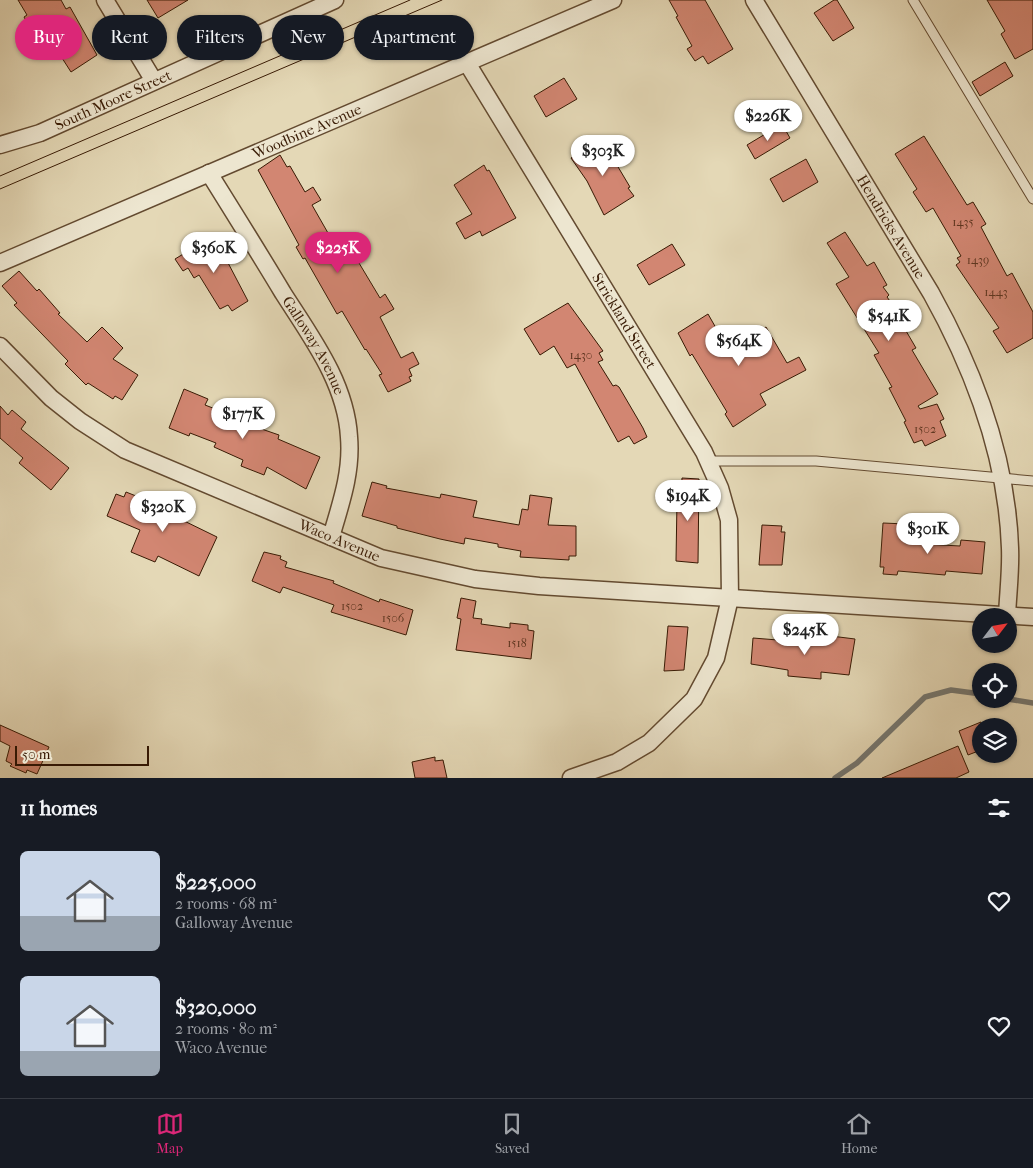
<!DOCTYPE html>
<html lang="en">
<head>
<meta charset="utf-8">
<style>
	:root { --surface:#171b24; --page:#20242c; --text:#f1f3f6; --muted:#9ea1a6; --line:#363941; --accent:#db2777 }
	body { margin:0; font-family:"IM FELL French Canon",serif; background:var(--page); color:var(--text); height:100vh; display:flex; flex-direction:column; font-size:19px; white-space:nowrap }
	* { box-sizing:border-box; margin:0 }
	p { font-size:16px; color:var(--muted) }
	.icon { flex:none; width:28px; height:28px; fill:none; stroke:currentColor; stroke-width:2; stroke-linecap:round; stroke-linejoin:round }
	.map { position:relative; height:778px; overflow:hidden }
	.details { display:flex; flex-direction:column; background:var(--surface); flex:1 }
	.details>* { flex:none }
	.banner { position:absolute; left:15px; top:15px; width:500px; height:45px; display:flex; gap:10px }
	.needle { width:32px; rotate:59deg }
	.buttons { position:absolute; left:972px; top:608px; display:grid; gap:10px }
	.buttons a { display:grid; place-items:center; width:45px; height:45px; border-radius:50%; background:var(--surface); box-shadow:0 1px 4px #0004; font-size:25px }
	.scale { position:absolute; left:15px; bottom:12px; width:134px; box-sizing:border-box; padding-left:5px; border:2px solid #381a04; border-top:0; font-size:14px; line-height:18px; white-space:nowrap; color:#381a04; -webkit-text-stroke:4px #ede6d0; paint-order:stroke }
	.price { position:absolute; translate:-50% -42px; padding:0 11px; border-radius:18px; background:#fff; color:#222; font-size:16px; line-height:32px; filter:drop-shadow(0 1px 2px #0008) }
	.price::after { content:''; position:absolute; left:50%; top:30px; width:15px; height:11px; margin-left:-8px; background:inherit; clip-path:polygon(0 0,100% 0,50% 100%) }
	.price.selected { background:var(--accent); color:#fff }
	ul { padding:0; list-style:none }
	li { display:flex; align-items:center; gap:15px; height:125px; padding:0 20px }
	li span { display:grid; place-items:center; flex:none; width:140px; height:100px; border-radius:8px; color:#555 }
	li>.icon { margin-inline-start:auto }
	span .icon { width:60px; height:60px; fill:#fffc; stroke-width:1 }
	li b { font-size:21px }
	h2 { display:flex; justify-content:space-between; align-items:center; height:60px; padding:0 20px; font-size:21px }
	.chip { padding:0 18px; border-radius:22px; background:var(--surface); box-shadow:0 1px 4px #0004; font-size:18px; line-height:45px }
	.chip.selected { background:var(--accent); color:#fff }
	.tabs { display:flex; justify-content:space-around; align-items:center; height:70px; border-top:1px solid var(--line); background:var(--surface); font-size:14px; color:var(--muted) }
	.tabs a { display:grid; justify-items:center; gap:2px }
	.tabs .selected { color:var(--accent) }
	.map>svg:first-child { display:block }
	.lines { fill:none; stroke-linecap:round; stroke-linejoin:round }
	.stream { stroke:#757872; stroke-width:5.5 }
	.building { fill:#d28672; stroke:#381a04 }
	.lane-casing { stroke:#634a30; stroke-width:11 }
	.street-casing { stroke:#634a30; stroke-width:19 }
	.lane { stroke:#ede6d0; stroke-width:9 }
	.street { stroke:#ede6d0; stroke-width:16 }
	.tram { stroke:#381a04; stroke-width:1 }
	.labels { text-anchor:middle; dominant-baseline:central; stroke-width:4; stroke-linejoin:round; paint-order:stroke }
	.number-label { font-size:12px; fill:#5e3520 }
	.street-label { font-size:15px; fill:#381a04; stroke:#ede6d0 }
</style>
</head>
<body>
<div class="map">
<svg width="1033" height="778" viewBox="0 0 1033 778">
	<rect width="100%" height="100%" fill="#e4d8b6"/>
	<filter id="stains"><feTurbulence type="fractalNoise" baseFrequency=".004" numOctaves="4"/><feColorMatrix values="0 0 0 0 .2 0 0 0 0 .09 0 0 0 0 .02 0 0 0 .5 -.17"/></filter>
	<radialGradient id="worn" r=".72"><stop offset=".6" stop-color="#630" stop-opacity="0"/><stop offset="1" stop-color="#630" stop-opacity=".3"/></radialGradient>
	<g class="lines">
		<g class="stream">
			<polyline points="1008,699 1033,703"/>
			<polyline points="835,778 857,763 925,697 951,690 981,694"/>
		</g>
	</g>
	<g class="building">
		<polygon points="18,0 61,0 66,9 70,7 97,55 71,72 46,33 36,39 24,17 27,15"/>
		<polygon points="147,0 188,0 158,18"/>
		<polygon points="669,0 705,0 733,49 708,64 703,56 695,61 687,49 692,46 676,17 678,16"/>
		<polygon points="834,0 837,0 854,28 833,41 814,13"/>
		<polygon points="987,0 1033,0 1033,49 1015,59 1001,34 1005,31"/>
		<polygon points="1005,62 1013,76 980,96 972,82"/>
		<polygon points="564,78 577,99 546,117 534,96"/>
		<polygon points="782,124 790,138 755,159 747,145"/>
		<polygon points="924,136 967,205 973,202 986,224 981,227 1007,276 1012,273 1033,312 1033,338 1007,353 993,331 999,328 956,265 960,262 957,258 961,256 933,208 926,212 913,192 917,189 895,154"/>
		<polygon points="602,140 630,187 628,188 634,196 604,215 587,181 571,158"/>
		<polygon points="280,155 287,167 290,166 305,192 313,187 321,200 312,205 340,254 350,248 380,298 385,294 394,309 380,317 401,358 413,352 419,364 409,369 412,376 409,377 411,381 388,392 379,375 382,374 366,349 365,350 342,311 337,314 305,258 303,259 296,247 299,245 258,170"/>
		<polygon points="806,159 818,182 783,202 770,179"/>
		<polygon points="484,165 487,171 489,170 516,218 482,236 480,231 465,239 456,223 472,214 454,185"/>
		<polygon points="845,232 867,266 874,262 887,285 883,287 889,295 887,297 905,322 902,324 916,348 912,350 938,394 918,406 920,409 937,404 944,419 940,421 946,436 925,446 922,440 914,443 904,422 906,421 889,388 892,387 874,355 879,353 836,284 849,277 827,243"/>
		<polygon points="210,238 226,259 248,301 232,311 228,305 220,309 199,275 194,278 188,268 183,271 175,259"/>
		<polygon points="672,244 685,265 649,285 637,265"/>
		<polygon points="19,271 37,291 39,289 60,313 58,314 87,342 102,327 123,348 113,359 138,375 122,400 115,396 113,399 88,383 86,385 65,364 68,361 14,305 17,303 2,286"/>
		<polygon points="568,303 603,351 599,353 603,360 598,362 613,386 616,385 619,387 643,428 647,437 634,444 629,436 618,442 575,364 567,368 554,346 540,355 524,329"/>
		<polygon points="708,314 728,349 766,327 787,363 799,357 806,370 760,394 766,405 733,427 725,414 727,412 692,354 690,356 678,333"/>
		<polygon points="184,389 208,399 205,405 236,417 237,414 252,419 250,425 279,435 278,439 320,457 306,489 267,467 264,475 241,466 243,460 214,447 216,443 190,433 189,436 169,428"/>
		<polygon points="0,406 8,415 12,410 26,422 21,429 69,468 51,490 19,463 23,458 0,438"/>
		<polygon points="682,478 699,479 698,563 676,561 677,501 681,501"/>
		<polygon points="372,482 387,486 386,488 440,498 441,494 477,501 473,517 519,525 522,509 528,510 530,495 552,498 548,525 576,526 576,556 569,556 569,560 520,557 521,551 498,547 498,544 465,538 464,544 440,539 397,528 397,526 362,516"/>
		<polygon points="126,492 176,512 174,516 217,537 199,576 158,556 155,562 131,552 140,530 107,516 116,494 124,497"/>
		<polygon points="883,523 906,524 905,543 960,546 961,540 985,542 982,574 946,571 945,575 898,571 897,575 883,574 884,567 880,567"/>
		<polygon points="762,525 782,526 781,532 785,532 782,565 759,565"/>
		<polygon points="264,552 281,556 280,559 287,562 285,567 334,581 333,583 379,602 380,599 413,610 406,635 331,612 334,605 303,594 283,587 280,593 252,581"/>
		<polygon points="461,598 476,601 473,618 482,619 481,624 510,628 510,623 528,625 528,630 534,631 531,659 456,650 461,619 457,618"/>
		<polygon points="668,626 688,627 684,670 664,671"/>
		<polygon points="831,636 855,639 849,675 821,672 821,679 788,676 788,670 751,664 753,638 790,641 790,637 830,643"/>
		<polygon points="981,722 981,750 968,755 959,731"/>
		<polygon points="0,725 49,747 37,774 27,770 26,773 10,766 12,764 6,761 10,746 0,741"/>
		<polygon points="958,746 969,772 956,778 882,778"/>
		<polygon points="435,757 435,761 443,760 447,778 415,778 412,762"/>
	</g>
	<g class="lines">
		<defs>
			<g id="lane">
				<polyline points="913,0 1033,199"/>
				<polyline points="708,461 816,461 1033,481"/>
			</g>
			<g id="street">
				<polyline points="105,0 154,81"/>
				<path id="s1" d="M 754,0 L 931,293 C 975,372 1007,457 1010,548 C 1011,570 1008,593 1007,616"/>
				<path id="s2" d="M 467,63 L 704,452 L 720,488 L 729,520 L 730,598 L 716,658 L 694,699 L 649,743 L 617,762 L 571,778"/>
				<path id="s3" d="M 0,145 L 40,133 L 335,0"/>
				<path id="s4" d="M 209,173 C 234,213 259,253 283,293 C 311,337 346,383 349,437 C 352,472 341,503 331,537"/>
				<path id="s5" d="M 0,263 L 613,0"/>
				<path id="s6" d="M 0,346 L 51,398 L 80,421 L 125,450 L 381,558 L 475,579 L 539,586 L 1033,617"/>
			</g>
		</defs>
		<use href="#lane" class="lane-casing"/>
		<use href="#street" class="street-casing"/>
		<use href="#lane" class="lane"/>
		<use href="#street" class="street"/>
		<g class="tram">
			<polyline points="0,176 410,0"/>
			<polyline points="0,189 442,0"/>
		</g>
	</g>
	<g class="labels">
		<g class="number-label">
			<text x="963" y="222">1435</text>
			<text x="978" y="260">1439</text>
			<text x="996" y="292">1443</text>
			<text x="581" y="355">1430</text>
			<text x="925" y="429">1502</text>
			<text x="352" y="606">1502</text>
			<text x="393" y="618">1506</text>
			<text x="517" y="643">1518</text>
		</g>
		<g class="street-label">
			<text stroke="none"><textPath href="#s3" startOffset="122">South Moore Street</textPath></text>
			<text stroke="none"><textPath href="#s5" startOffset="334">Woodbine Avenue</textPath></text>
			<text stroke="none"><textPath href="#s1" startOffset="265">Hendricks Avenue</textPath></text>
			<text stroke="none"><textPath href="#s2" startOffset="302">Strickland Street</textPath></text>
			<text stroke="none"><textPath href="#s4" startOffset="202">Galloway Avenue</textPath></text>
			<text stroke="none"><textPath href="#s6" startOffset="396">Waco Avenue</textPath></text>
		</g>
	</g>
	<rect width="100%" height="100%" filter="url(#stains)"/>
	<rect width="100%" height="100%" fill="url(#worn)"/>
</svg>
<div class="buttons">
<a><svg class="needle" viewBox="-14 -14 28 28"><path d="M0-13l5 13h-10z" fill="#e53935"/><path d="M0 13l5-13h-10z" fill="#9ea1a6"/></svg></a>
<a><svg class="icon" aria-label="locate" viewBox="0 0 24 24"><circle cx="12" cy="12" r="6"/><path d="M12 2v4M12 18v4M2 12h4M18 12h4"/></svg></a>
<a><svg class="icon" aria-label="layers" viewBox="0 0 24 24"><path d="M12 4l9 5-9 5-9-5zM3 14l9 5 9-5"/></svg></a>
</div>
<div class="scale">50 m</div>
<b class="price" style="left:768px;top:142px">$226K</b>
<b class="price" style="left:603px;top:177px">$303K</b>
<b class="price" style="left:214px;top:274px">$360K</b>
<b class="price selected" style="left:338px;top:274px">$225K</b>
<b class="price" style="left:889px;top:342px">$541K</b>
<b class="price" style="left:739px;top:367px">$564K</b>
<b class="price" style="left:243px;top:440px">$177K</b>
<b class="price" style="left:688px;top:522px">$194K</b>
<b class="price" style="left:163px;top:533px">$320K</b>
<b class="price" style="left:928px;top:555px">$301K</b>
<b class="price" style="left:805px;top:656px">$245K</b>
<div class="banner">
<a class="chip selected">Buy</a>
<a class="chip">Rent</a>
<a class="chip">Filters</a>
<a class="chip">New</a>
<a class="chip">Apartment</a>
</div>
</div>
<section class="details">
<h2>11 homes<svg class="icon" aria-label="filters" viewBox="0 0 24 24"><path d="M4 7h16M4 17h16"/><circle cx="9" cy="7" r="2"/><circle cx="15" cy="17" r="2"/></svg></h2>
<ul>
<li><span style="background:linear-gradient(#c9d6e8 65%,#9aa5b1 0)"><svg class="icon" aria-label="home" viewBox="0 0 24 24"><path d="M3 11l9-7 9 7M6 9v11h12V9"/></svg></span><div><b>$225,000</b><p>2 rooms · 68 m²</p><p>Galloway Avenue</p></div><svg class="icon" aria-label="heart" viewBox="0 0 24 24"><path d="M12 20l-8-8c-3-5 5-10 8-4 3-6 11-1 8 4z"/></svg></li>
<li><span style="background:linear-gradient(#c9d6e8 75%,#9aa5b1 0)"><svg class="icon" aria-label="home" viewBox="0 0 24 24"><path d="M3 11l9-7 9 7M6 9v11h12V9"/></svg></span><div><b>$320,000</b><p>2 rooms · 80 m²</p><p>Waco Avenue</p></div><svg class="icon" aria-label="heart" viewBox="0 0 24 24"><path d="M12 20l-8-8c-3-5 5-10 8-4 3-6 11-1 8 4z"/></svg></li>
</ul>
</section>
<nav class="tabs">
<a class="selected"><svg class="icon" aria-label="map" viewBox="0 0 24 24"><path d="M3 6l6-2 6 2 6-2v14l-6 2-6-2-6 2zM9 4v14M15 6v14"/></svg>Map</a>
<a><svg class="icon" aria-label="saved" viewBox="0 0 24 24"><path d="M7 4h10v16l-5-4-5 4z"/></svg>Saved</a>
<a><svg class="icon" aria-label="home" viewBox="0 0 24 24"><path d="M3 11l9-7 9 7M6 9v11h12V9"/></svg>Home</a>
</nav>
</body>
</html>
